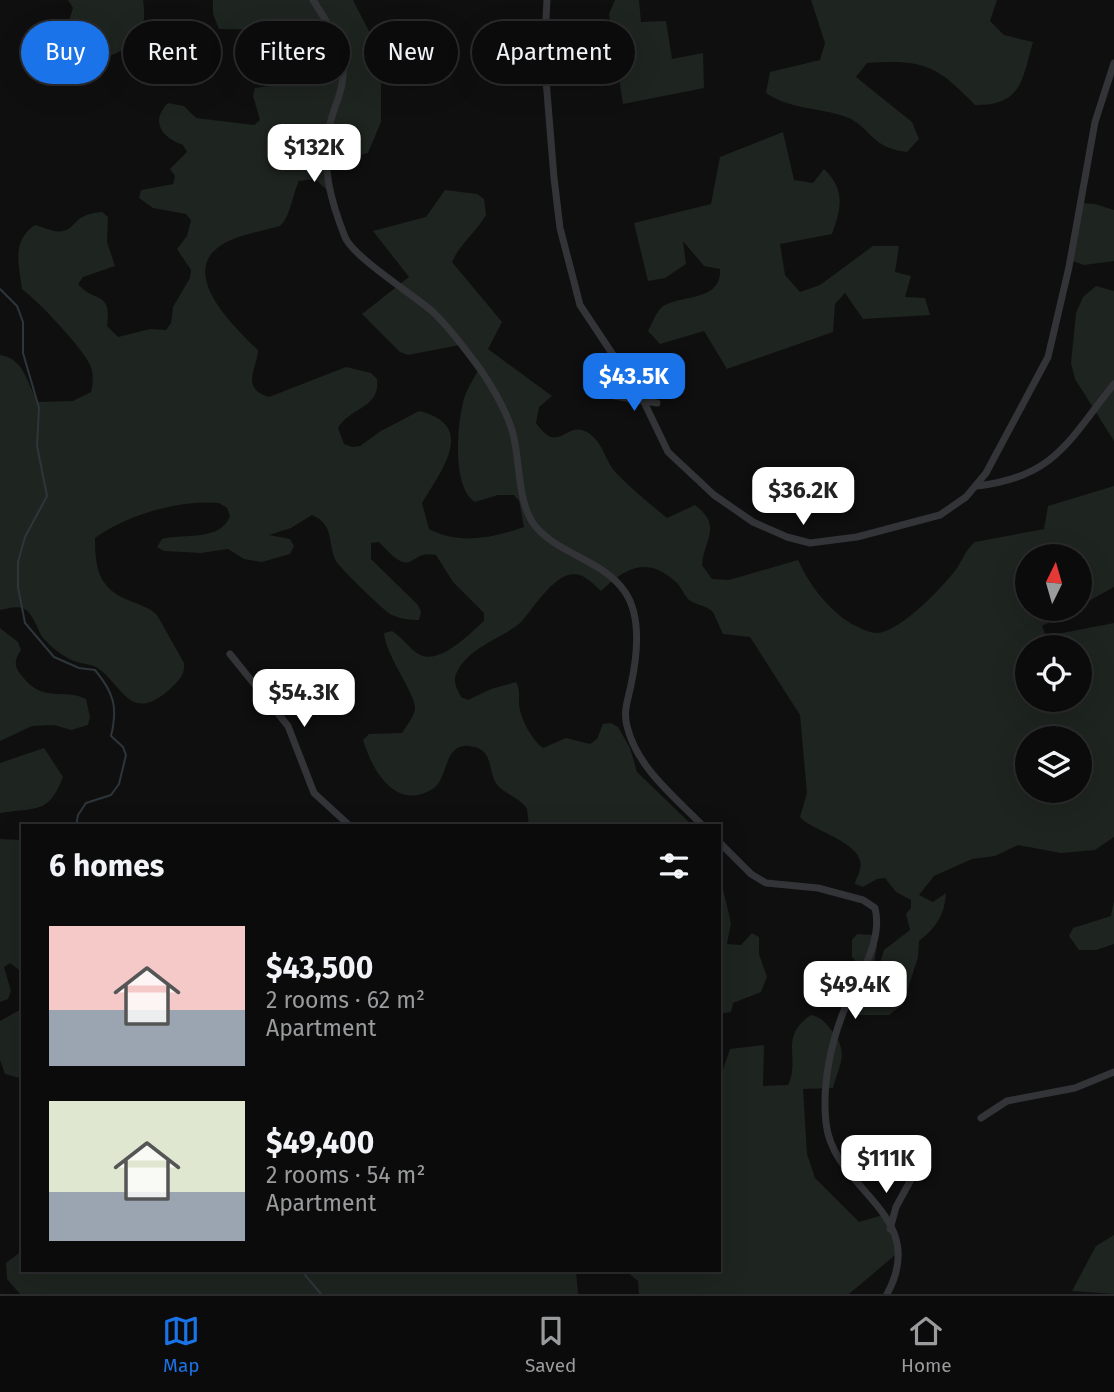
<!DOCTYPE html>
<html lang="en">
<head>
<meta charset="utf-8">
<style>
	:root { --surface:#0b0b0c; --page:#19191a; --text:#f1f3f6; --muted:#9a9b9d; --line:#2b2b2d; --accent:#1a73e8 }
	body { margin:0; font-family:"Fira Sans",sans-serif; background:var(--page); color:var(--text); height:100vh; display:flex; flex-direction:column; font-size:26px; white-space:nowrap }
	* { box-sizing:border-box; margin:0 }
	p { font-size:23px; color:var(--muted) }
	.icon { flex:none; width:38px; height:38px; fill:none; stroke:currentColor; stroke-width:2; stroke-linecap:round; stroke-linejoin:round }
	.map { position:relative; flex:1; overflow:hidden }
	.sheet { position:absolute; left:21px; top:824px; width:700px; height:448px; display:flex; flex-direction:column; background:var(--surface); border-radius:0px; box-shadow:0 7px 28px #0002,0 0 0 2px var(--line) }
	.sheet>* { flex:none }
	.hud { position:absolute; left:21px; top:21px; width:700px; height:63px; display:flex; gap:14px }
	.needle { width:46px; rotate:5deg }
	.tools { position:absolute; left:1015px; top:544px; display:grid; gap:14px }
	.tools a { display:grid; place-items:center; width:77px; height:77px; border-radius:50%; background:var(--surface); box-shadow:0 7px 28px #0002,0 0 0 2px var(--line); font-size:35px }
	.price { position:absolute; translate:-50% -60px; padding:0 16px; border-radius:14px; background:#fff; color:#222; font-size:23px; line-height:46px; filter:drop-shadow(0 2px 4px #0008) }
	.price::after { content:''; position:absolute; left:50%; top:42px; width:21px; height:16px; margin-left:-10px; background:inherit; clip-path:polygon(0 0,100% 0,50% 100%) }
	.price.current { background:var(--accent); color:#fff }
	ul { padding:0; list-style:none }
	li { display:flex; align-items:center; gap:21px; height:175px; padding:0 28px }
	li span { display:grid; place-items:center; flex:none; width:196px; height:140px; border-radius:0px; color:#555 }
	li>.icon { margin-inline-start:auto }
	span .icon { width:84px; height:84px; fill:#fffc; stroke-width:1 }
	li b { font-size:30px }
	h2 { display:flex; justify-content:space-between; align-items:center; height:84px; padding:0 28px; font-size:30px }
	.chip { padding:0 24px; border-radius:32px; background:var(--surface); box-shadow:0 7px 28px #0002,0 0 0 2px var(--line); font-size:24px; line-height:63px }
	.chip.current { background:var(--accent); color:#fff }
	.dock { display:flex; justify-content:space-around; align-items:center; height:98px; border-top:2px solid var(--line); background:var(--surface); font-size:19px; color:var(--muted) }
	.dock a { display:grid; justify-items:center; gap:4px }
	.dock .current { color:var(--accent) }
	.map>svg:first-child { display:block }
	.green { fill:#1e241f; fill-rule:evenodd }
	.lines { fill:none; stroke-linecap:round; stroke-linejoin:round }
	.stream { stroke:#2e363b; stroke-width:2 }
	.street { stroke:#333437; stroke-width:7 }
</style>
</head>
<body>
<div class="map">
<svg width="1114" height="1294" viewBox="0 0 1114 1294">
	<rect width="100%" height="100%" fill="#0f0f10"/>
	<g class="green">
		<path d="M 68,0 L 143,0 C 152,54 108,55 67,69 L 58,55 L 73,8 Z"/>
		<path d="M 213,0 L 353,0 L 381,55 L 381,122 L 368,153 L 351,157 L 319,129 L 321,165 L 330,193 L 315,179 L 299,181 C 292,195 291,216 280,226 C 262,231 239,235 223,244 C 176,272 234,327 258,350 C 258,367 239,388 269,397 L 346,367 L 371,373 L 377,379 C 381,408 350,407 338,428 L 344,444 L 352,447 L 360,446 L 381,431 L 419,411 C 478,425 441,471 422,503 L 429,529 C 459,545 493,538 524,527 L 519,501 L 514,495 L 498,495 L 475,502 C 452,487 457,427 463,403 C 465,391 474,379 479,368 L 460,345 L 408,355 L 400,352 L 362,314 L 409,277 L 373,231 L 426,217 L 445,190 L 477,194 L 484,199 L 486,215 C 476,232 460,244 452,262 L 502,322 L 488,349 L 552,396 L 539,407 L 536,423 C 559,456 565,420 587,432 C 604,442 604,461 618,475 C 633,490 650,504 667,518 L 695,505 C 723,526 704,539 702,565 L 712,579 L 729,580 L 798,560 C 808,582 824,604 844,619 C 853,625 867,633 878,633 C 901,631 944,586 957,568 C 963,559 966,549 975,542 L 1044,529 L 1048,506 L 1114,486 L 1114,587 L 1080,606 L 1080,556 L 1027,556 L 1027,609 L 1074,609 L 1042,626 L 1046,636 L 1114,623 L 1114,837 L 1095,850 L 1061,853 L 1018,845 L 995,856 L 972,859 L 934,876 L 919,895 L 933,902 L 946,893 C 945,914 936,928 919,941 L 918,957 L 903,1004 L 889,1015 L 855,1015 L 849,1009 L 863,970 L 852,957 L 852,940 L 857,934 L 873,935 L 877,946 L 873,970 L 879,966 L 884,950 L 910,930 L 906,914 L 911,908 L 911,900 L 896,892 L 885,878 L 877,879 L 863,887 L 855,884 C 856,878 859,875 860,869 C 867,843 811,831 800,817 L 807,793 L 800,715 L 750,637 L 723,634 L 713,612 C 706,605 696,605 689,600 C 684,595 681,587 676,582 C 647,555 625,568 601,591 C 594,585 585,574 574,574 C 552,575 533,610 520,623 C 500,640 470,646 457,672 C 452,681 457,689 461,697 L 468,700 L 491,689 L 516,682 C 520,690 519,695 519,704 C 520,718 532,740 543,748 L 566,738 L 590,744 L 597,739 L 603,724 L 611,723 L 618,727 L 630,748 L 637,772 L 693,826 L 529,826 L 527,809 C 520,798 507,795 498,786 C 486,771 496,749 469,746 C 444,743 448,778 434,788 C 396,813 372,770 363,740 L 369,734 L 402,733 C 406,726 414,717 415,709 C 416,694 386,657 384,633 L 392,631 C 402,637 408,647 417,653 C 438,668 470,633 484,621 L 484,613 L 453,582 L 436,555 C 406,549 416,583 379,542 L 371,543 L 371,559 L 418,605 L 421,612 L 419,620 C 410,620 400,619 392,615 C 386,613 339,567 336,561 C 327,543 335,525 312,515 L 291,528 L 269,535 L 290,539 L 294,546 L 290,554 L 262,562 L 244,559 L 228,549 L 201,553 L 164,551 L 157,547 L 162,539 C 184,533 220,542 230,516 L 227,508 L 219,503 C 181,499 126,515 95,538 C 95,567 98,588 128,600 C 139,605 149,607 157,615 L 184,663 C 185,676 178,681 169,690 C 131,723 124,688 99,669 C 93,664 81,664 74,661 C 62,656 51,647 43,638 C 37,630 33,611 22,608 C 16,606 6,609 0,610 L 0,355 C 25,359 26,382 38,402 L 73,401 L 91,392 C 93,384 94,373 90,365 C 83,348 38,301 22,289 C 19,265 11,241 35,225 C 43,227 54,233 63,231 C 77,228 73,214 102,212 L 108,217 L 107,242 L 115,266 L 83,277 L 78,284 C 95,304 112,290 107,326 L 118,337 L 150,329 L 166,330 L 171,323 L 173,307 L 190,278 L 191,270 L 177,249 L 187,236 L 191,220 L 186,214 L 153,208 L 139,198 L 141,190 L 173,184 L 175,176 L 170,169 L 187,152 L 183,145 C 163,138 149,122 168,103 L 184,106 L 196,118 L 254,125 L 260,120 L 253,96 L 255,88 L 271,86 L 278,71 L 286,68 L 302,69 L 313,54 C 291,24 253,31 219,29 L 213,14 ZM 1027,648 L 1080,648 L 1080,700 L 1027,700 ZM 1027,738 L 1080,738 L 1080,791 L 1027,791 Z"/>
		<polygon points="615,0 639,0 641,22 666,21 672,59 703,53 704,88 623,104 609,14"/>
		<path d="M 811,0 L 997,0 L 990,21 L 1004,35 L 1033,42 C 1022,80 1022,106 975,105 C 937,65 922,59 867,63 L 856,77 L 912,122 L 919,139 L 907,152 C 868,147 871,126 846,117 C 819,107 791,110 766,93 L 770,72 L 820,60 L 825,43 Z"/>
		<path d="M 783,132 L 794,180 L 813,183 L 824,169 C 846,190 841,209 832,234 L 780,244 L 785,275 L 800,292 L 820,285 L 873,246 L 899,246 L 895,272 L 911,276 L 905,297 L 925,298 L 930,315 L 863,319 L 845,293 L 835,304 L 833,332 L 727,369 L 704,331 L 660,344 L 648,331 C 652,324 656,312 662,307 C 682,294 722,302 720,269 L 704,266 L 683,241 L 686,264 L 665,278 L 648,281 L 634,223 L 711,204 L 720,157 Z"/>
		<polygon points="1080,203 1095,204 1114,210 1114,261 1084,265 1070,260"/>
		<polygon points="1096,286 1114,291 1114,441 1075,379 1071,363 1076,313 1083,297"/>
		<path d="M 0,628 L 18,642 L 21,650 C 14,660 14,666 21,675 C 44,705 62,687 86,699 L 90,717 L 88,725 L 71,730 L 54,725 L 32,726 L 0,741 Z"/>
		<path d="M 44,748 L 63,777 C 48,815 37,807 0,813 L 0,763 Z"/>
		<polygon points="0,839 23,840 23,973 10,963 4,967 11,991 8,999 0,1002"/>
		<polygon points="719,872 731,923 727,944 741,945 752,933 759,937 759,954 767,977 761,992 733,1003 731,1012 719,1014"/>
		<polygon points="1114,900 1114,944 1096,950 1079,950 1069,936 1073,928 1111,916"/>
		<polygon points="23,1008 23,1079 5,1074 0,1060 0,1021"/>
		<path d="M 811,1015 C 821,1017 826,1023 832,1031 C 849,1052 840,1063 833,1088 L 803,1089 L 807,1154 L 815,1178 L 859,1222 L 883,1215 L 900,1251 L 849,1294 L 639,1294 L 638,1281 L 626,1271 L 719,1270 L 719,1081 L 730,1049 L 764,1045 L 763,1086 L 788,1085 C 801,1058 778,1037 811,1015 Z"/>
		<polygon points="1114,1235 1114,1294 1072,1291 1096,1246"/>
		<polygon points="23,1250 23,1270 576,1271 578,1294 20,1294 7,1279 6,1263"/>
	</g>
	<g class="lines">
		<g class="stream">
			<path d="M 0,289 L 17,306 L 23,322 L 23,353 L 39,408 L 37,446 L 47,496 L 25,537 L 18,562 L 18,587 L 25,623 L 54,657 L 79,668 L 95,670 C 114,693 118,707 111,736 L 123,747 L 126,755 L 119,784 L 111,795 L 86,803 L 78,815 L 76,826"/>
			<polyline points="301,1270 321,1294"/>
		</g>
		<g class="street">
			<path d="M 313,0 C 326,20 341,43 343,67 C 345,90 333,107 329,128 C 321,166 331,202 345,237 C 353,257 414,295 433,312 C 450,328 466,350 480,369 C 493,388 505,408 512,430 C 521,459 516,503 536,527 C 560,555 603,560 625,592 C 642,617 637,657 631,685 C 628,700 623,711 627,726 C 637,768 675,797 703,826"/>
			<polyline points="547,0 544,55 554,178 560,228 580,305 643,400 668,452 714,495 753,522 787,537 810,543 857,537 940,515 966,497 986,473 1048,357 1069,267 1095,122 1114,63"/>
			<polyline points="614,396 657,403"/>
			<path d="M 977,486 C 1055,477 1069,440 1114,384"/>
			<polyline points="230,654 288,726 314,793 350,826"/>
			<path d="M 719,842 L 751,874 L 766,883 L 818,888 L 863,900 L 875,908 C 884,943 855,982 843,1013 C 830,1046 822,1087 826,1123 C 833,1190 931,1214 887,1294"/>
			<polyline points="981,1118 1007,1101 1075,1088 1114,1072"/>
			<polyline points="890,1229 896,1207 914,1174"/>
		</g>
	</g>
</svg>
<div class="tools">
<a><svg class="needle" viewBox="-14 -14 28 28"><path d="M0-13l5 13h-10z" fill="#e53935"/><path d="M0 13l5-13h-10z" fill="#9a9b9d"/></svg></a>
<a><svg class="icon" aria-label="locate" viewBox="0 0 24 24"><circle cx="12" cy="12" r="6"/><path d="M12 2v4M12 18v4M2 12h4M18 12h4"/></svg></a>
<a><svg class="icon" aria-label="layers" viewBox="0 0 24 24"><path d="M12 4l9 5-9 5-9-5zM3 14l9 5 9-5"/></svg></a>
</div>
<b class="price" style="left:314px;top:184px">$132K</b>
<b class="price current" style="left:634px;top:413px">$43.5K</b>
<b class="price" style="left:803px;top:527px">$36.2K</b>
<b class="price" style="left:304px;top:729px">$54.3K</b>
<b class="price" style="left:855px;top:1021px">$49.4K</b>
<b class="price" style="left:886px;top:1195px">$111K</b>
<div class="hud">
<a class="chip current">Buy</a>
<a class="chip">Rent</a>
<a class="chip">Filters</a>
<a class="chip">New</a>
<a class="chip">Apartment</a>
</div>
<section class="sheet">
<h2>6 homes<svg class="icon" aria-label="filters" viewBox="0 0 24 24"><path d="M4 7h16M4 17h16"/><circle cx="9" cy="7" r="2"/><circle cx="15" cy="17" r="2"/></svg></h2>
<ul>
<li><span style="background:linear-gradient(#f6c9c9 60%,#9aa5b1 0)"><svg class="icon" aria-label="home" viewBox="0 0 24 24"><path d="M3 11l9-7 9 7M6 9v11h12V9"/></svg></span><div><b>$43,500</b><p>2 rooms · 62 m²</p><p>Apartment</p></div></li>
<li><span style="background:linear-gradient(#dfe7d0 65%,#9aa5b1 0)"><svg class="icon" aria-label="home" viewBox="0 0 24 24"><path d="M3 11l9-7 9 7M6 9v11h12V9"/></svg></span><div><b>$49,400</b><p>2 rooms · 54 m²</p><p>Apartment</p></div></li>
</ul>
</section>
</div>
<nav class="dock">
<a class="current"><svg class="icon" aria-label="map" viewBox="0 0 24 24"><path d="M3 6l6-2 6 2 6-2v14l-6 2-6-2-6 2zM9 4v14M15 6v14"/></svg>Map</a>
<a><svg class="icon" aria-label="saved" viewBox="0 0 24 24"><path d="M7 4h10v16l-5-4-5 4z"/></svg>Saved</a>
<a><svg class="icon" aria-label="home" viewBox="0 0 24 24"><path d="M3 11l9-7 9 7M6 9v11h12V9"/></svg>Home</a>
</nav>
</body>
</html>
